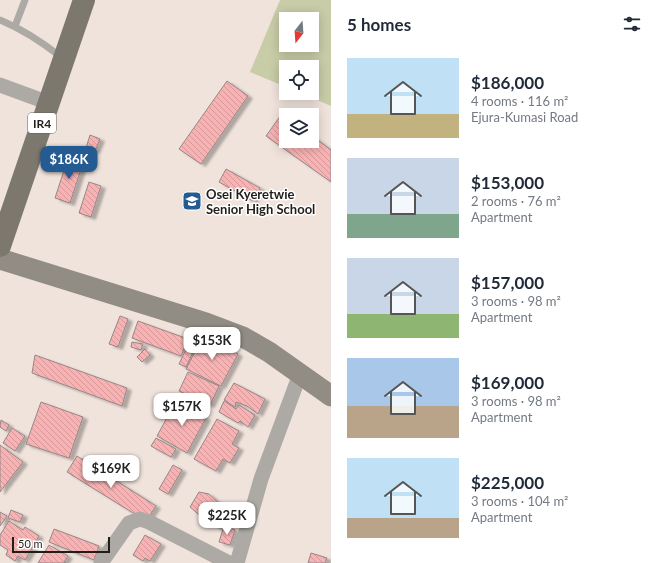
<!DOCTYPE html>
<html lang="en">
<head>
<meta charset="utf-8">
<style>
	:root { --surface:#fff; --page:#f6f6f7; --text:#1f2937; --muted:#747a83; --accent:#245b93 }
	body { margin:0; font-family:Lato,sans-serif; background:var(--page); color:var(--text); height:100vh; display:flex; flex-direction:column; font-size:15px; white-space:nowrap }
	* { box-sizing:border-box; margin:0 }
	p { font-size:13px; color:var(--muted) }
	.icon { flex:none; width:22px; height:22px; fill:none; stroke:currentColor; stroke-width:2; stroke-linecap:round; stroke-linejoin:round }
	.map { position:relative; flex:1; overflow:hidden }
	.sheet { display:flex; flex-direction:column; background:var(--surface); width:328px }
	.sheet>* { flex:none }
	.needle { width:26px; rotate:197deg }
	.controls { position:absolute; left:279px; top:12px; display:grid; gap:8px }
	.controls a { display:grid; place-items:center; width:40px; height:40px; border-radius:0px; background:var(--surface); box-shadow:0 2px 10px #0003; font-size:20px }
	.scale { position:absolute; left:12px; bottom:10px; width:98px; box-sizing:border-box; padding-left:4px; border:2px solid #211d1a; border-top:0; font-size:11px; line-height:14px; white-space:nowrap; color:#211d1a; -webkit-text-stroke:3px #fff; paint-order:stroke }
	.price { position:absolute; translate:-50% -34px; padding:0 9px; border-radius:8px; background:#fff; color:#222; font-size:13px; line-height:26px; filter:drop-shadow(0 1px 2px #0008) }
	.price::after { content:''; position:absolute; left:50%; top:24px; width:12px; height:9px; margin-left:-6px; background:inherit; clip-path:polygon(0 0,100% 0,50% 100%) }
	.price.on { background:var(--accent); color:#fff }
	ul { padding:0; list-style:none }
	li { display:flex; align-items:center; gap:12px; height:100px; padding:0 16px }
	li span { display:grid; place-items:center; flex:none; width:112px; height:80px; border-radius:0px; color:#555 }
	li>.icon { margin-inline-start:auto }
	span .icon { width:48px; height:48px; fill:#fffc; stroke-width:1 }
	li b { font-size:17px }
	h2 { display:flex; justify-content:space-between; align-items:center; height:48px; padding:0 16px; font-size:17px }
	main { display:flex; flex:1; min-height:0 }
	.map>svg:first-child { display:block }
	.green { fill:#c8cca7; fill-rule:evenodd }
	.building { fill:url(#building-back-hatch); stroke:#968787; filter:url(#shadow) }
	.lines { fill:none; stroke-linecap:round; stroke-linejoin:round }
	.lane { stroke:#adaaa5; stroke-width:7 }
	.street { stroke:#adaaa5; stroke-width:15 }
	.secondary { stroke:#918d85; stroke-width:21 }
	.primary { stroke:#7d786e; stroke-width:22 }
	.labels { text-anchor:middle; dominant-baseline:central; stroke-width:3; stroke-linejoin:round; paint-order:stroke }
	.shield { fill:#fff; stroke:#64615f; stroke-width:1 }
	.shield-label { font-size:12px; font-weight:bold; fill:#211d1a }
	.poi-label { font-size:13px; font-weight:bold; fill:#211d1a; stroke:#fff; text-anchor:start }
</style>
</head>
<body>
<main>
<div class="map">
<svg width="331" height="563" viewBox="0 0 331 563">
	<defs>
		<pattern id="building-back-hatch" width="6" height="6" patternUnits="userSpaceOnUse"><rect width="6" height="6" fill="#f9b2b3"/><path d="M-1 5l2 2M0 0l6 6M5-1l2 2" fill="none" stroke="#d59999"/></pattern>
		<filter id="shadow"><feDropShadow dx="4.5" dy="2.5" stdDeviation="1" flood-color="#0004"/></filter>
	</defs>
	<rect width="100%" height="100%" fill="#f0e3dc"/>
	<path class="green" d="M 280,0 L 331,0 L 331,106 L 301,93 L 312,93 L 312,67 L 286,67 L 286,87 L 250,72 ZM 286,19 L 312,19 L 312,45 L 286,45 Z"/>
	<g class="building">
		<polygon points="227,81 248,96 201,164 179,149"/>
		<polygon points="281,115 286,118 286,141 312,141 312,136 331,150 331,182 266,136"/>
		<polygon points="90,135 100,139 95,151 86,148"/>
		<polygon points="68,158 83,163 70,203 55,198"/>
		<polygon points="226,169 260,188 253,201 219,182"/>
		<polygon points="89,182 101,186 91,217 79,213"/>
		<polygon points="120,316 128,319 118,347 109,344"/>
		<polygon points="138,321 188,339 181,356 132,338"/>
		<polygon points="203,336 238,354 221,386 186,369"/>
		<polygon points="190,341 197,344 186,367 179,364"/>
		<polygon points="132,342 143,344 141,350 131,347"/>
		<polygon points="145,349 150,355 142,362 137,357"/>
		<polygon points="35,355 127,388 122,406 32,373"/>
		<polygon points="188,372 219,386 210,405 179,391"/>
		<polygon points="234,383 265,399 258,414 247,406 236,402 235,407 224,400"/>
		<polygon points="176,401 206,418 187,453 157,436"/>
		<polygon points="224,401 236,409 239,405 255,415 248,427 240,421 238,423 219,412"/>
		<polygon points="41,402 83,417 69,458 26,444"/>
		<polygon points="217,419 239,431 232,444 239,448 230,463 223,459 216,471 194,459"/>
		<polygon points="1,420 9,425 6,431 0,427"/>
		<polygon points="12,428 25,436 15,451 3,443"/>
		<polygon points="156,438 176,449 171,457 151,446"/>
		<polygon points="0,445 23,462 0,492"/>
		<polygon points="77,456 156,506 146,521 67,472"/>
		<polygon points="173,465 182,470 168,494 159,489"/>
		<polygon points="199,492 209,494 224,508 217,514 224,519 219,528 204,519 190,507"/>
		<polygon points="11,510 23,515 20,522 8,518"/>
		<polygon points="0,512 7,516 0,526"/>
		<polygon points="9,521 23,530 25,527 39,536 25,560 18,556 15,561 6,555 8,550 0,545 0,535"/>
		<polygon points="224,526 235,530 230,545 219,542"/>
		<polygon points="54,529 99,546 94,560 49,542"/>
		<polygon points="145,535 161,544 150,561 145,558 143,561 133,555"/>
		<polygon points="49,545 68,556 64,562 66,563 38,563"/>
		<polygon points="311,553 327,558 325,563 308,563"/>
	</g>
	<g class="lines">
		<g class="lane">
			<path d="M 0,20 C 22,29 42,42 61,57"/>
			<polyline points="15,26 25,0"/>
		</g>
		<g class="street">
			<polyline points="0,85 49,103"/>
			<polyline points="101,563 129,523 140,519 149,522 229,563"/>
			<polyline points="237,563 261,479 300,374"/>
		</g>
		<polyline class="secondary" points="0,259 206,323 243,337 269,352 331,396"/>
		<polyline class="primary" points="0,246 84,0"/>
	</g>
	<defs>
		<symbol id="school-square" viewBox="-11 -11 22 22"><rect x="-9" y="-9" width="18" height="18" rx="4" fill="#245b93" stroke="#fff"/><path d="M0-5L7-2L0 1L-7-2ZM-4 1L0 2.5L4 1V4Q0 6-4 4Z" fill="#fff"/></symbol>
	</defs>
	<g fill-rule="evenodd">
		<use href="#school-square" x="181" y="190" width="22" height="22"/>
	</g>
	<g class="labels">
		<rect class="shield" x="28" y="113" width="28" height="20" rx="3"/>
		<g class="shield-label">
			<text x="42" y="123">IR4</text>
		</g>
		<g class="poi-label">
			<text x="206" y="194">Osei Kyeretwie<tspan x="206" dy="15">Senior High School</tspan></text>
		</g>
	</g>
</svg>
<div class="controls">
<a><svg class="needle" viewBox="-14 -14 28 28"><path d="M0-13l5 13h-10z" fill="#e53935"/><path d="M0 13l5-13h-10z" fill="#747a83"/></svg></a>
<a><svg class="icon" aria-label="locate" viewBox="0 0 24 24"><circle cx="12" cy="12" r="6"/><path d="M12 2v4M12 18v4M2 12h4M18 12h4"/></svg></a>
<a><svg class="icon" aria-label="layers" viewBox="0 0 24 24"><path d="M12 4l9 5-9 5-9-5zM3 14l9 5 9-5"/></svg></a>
</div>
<div class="scale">50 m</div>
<b class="price on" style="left:69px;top:180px">$186K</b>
<b class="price" style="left:212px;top:361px">$153K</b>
<b class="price" style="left:182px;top:427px">$157K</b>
<b class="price" style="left:111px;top:489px">$169K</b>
<b class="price" style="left:227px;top:536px">$225K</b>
</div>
<section class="sheet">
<h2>5 homes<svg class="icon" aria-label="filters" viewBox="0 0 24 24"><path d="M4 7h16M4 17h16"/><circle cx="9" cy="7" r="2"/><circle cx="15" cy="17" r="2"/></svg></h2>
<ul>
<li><span style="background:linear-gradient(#bfe0f5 70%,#c2b280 0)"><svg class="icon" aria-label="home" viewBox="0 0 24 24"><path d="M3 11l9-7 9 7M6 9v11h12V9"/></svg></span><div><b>$186,000</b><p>4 rooms · 116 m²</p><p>Ejura-Kumasi Road</p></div></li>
<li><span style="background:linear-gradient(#c9d6e8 70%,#7fa58c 0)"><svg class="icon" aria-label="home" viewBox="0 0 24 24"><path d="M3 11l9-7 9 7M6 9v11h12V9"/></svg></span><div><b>$153,000</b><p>2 rooms · 76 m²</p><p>Apartment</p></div></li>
<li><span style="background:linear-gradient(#c9d6e8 70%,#8fb573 0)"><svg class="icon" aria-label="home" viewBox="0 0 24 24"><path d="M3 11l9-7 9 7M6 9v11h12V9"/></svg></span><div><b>$157,000</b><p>3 rooms · 98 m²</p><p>Apartment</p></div></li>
<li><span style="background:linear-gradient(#a9c7e8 60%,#b9a48a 0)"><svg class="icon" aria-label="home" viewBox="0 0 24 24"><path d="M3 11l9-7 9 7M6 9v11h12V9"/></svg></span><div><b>$169,000</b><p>3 rooms · 98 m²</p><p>Apartment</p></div></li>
<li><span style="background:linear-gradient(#bfe0f5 75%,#b9a48a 0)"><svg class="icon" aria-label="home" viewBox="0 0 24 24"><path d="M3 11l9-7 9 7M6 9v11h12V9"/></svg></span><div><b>$225,000</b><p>3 rooms · 104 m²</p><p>Apartment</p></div></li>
</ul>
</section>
</main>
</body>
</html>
